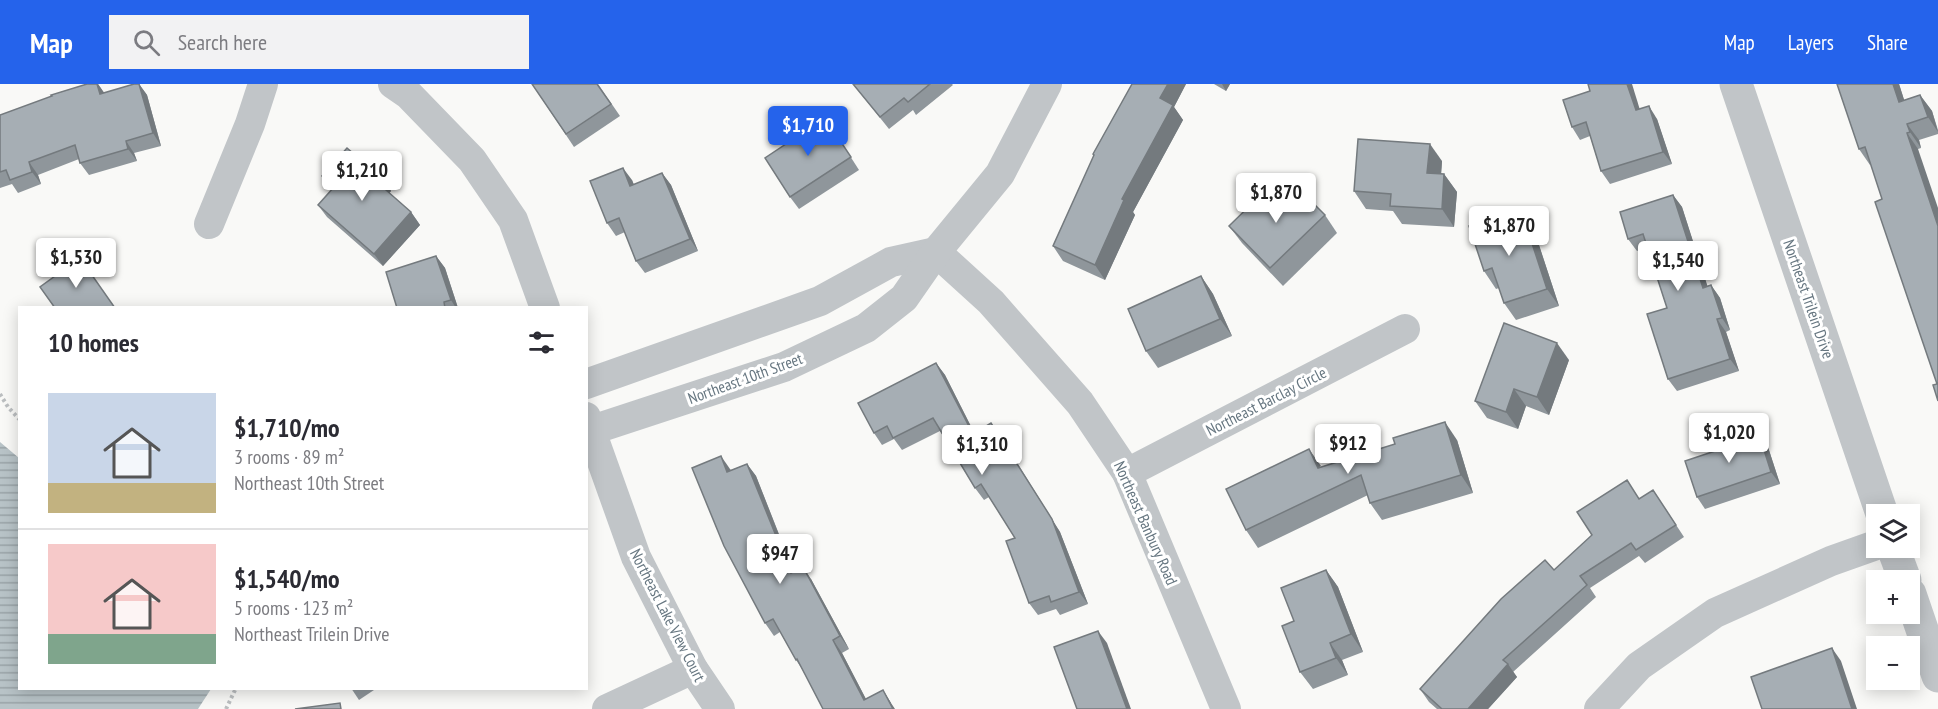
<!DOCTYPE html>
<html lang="en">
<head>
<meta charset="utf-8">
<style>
	:root { --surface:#fff; --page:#f2f2f3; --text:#2b2b33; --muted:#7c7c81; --line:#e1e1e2; --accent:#2563eb }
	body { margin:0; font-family:"PT Sans Narrow",sans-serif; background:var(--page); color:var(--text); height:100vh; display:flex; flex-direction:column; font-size:22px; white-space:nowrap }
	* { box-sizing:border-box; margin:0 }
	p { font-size:20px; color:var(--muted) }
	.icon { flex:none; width:33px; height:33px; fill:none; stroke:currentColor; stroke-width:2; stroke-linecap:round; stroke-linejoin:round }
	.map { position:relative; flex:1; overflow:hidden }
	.sheet { position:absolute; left:18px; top:222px; width:570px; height:384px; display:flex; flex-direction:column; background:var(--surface); border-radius:0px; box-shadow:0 3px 15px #0003 }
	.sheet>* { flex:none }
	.controls { position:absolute; left:1866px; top:420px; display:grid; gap:12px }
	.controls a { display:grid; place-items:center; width:54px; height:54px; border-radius:0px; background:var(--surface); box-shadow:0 3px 15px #0003; font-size:30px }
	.price { position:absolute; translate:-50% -51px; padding:0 14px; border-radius:6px; background:#fff; color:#222; font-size:20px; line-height:39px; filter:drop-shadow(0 2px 3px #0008) }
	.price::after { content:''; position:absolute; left:50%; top:36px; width:18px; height:14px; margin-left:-9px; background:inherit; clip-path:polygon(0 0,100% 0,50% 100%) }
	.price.on { background:var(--accent); color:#fff }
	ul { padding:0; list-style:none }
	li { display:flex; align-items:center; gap:18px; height:150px; padding:0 30px }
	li+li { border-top:2px solid var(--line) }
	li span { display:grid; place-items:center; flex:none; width:168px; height:120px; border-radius:0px; color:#555 }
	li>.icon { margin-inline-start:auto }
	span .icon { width:72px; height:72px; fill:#fffc; stroke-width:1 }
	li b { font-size:26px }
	h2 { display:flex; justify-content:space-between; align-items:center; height:72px; padding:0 30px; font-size:26px }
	header { display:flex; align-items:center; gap:36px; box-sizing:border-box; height:84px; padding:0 30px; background:var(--accent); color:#fff }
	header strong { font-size:28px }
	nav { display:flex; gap:33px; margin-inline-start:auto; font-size:21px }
	.search { width:420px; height:54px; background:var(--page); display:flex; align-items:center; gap:15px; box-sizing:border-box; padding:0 21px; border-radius:0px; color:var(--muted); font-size:22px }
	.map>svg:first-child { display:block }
	.water { fill:url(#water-rules) }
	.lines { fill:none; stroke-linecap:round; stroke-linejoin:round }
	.path { stroke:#bbbec0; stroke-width:4; stroke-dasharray:3 3; stroke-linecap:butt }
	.minor { stroke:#c1c5c8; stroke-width:30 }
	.tertiary { stroke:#c1c5c8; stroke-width:33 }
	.wall { fill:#8f969b }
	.shaded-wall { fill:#747a7e }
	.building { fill:#a6aeb4; stroke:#747a7e; stroke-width:1.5 }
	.labels { text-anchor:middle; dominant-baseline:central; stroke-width:6; stroke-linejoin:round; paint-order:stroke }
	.street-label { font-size:16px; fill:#667680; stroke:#fff }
</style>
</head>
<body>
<header>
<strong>Map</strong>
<div class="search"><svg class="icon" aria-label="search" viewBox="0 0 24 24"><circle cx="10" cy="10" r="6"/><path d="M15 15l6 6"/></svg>Search here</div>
<nav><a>Map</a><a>Layers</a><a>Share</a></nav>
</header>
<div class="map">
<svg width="1938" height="625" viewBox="0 0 1938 625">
	<defs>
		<pattern id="water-rules" width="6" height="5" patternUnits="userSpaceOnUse" patternTransform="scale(1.5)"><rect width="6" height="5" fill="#b8c3c7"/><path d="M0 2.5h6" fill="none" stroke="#99a3a7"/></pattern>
	</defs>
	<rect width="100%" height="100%" fill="#f9f9f7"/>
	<polygon class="water" points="0,358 19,374 20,604 211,605 198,625 0,625"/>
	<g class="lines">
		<g class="path">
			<polyline points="0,310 8,323 20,336"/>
			<polyline points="226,625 236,604"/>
		</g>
		<g class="minor">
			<polyline points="393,0 409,11 472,76 513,136 545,224"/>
			<polyline points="209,140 250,40 263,0"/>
			<polyline points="936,168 991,218 1080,319 1127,389 1226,625"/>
			<polyline points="586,300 820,217 891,178 936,168"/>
			<polyline points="586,333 636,473 693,585 720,625"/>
			<polyline points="592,346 784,283 866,244 904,214 936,168 1000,90 1047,0"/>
			<polyline points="1127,389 1405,245"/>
			<polyline points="607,625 693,585"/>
			<polyline points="1599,625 1639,582 1715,529 1831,477 1876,461"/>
		</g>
		<g class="tertiary">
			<polyline points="1736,0 1882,430"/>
			<polyline points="1893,464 1905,496"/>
			<polyline points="1910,510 1938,592"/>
		</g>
	</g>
	<g class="wall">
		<polygon points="98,0 104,9 134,0 139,0 147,11 161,62 134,69 137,77 89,91 80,79 79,75 38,91 41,100 18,109 12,100 0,104 0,31"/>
		<polygon points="532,0 598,0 620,32 574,63"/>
		<polygon points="853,0 952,0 953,1 916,31 913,26 889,45"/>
		<polygon points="1132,0 1186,0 1174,23 1183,36 1133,128 1135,131 1105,196 1063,177 1053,162 1094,72 1093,70"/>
		<polygon points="1214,0 1230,0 1226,7"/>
		<polygon points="1837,0 1899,0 1904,16 1920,11 1932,27 1938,46 1938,50 1919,56 1921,64 1918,65 1937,300 1882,115 1871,81 1870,81 1859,65"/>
		<polygon points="1563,16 1640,25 1657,35 1672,80 1610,100 1601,87 1590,52 1580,56 1572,43"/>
		<polygon points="834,47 859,86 799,125 790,113"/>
		<polygon points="1442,77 1441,90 1444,90 1457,108 1454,143 1402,140 1393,127 1366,125 1354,107"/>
		<polygon points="662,89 671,101 698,167 645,189 636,177 625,148 616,152 607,139 632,96 634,101"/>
		<polygon points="322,92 382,94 391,107 389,109 411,128 420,141 383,182 327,133 318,121 332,106"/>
		<polygon points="1673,111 1682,123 1707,202 1711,201 1720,214 1730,246 1726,248 1739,287 1677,307 1668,295 1667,224 1647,164 1637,167 1628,155"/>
		<polygon points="1325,131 1337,149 1283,202 1242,159 1229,142"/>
		<polygon points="1510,143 1537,155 1559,222 1516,236 1504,219 1499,204 1496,205 1484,187"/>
		<polygon points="436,172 445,184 458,224 397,224"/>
		<polygon points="1201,192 1213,210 1232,252 1158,284 1146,267"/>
		<polygon points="1569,276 1549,331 1526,322 1518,345 1487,334 1475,317"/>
		<polygon points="936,279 945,291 974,349 1000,351 1060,448 1088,520 1060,531 1056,525 1038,531 1029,519 1015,454 989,413 984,416 975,404 940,347 902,366 894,355 882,361 874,349"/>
		<polygon points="1757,344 1766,357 1780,400 1705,425 1697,413 1718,366"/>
		<polygon points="1457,356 1473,409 1382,436 1370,419 1368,411 1258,464 1246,446 1322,383"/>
		<polygon points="747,380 756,392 794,488 811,495 849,565 842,569 866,615 883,606 891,619 823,625 804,588 796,576 780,548 774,552 765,539 730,385 731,386"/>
		<polygon points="1653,406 1684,453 1645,479 1639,472 1590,504 1596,513 1513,588 1517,593 1488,625 1437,625 1429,618 1420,605 1554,486 1640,415"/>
		<polygon points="1326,486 1338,503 1363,568 1342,576 1348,591 1313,605 1300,588 1294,537"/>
		<polygon points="351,604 377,604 359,616"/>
	</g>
	<g class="shaded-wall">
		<polygon points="97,0 98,0 105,10 100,10"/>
		<polygon points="139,0 147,11 161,62 153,49"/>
		<polygon points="1168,0 1186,0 1174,23 1183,36 1133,128 1135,131 1105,196 1095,181 1160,14"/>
		<polygon points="1222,0 1230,0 1226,7"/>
		<polygon points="1627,0 1632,0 1644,39 1636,26"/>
		<polygon points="1893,0 1899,0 1910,34 1899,18"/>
		<polygon points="1920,11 1932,27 1938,48 1928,33"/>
		<polygon points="1649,22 1657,35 1672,80 1663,68"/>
		<polygon points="1907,40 1919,56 1921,64 1910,48"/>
		<polygon points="1907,49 1918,65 1938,124 1938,142"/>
		<polygon points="126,57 134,69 137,77 128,65"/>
		<polygon points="1430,60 1442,77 1440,107 1427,89"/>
		<polygon points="29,78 38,91 41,100 32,88"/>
		<polygon points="623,84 632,96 639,114 630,102"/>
		<polygon points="662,89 671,101 698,167 690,155"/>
		<polygon points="1444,90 1457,108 1454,143 1442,125"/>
		<polygon points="382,94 391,107 387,112 378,99"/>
		<polygon points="1673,111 1682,123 1712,216 1703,204"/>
		<polygon points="411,128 420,141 383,182 374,170"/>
		<polygon points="1502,130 1514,148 1506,144"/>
		<polygon points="1525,138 1537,155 1559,222 1547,205"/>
		<polygon points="436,172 445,184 458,224 456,224 451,216"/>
		<polygon points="1201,192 1213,210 1232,252 1220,235"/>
		<polygon points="1711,201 1720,214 1730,246 1722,234"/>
		<polygon points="1717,235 1726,248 1739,287 1730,275"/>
		<polygon points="1557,259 1569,276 1549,331 1537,313"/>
		<polygon points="936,279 945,291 981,362 973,350"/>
		<polygon points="1514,305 1526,322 1518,345 1506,328"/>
		<polygon points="1445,338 1457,356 1473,409 1461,391"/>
		<polygon points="991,339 1060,448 1088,520 1079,508"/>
		<polygon points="1757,344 1766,357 1780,400 1771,388"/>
		<polygon points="1309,365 1321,382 1318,384"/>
		<polygon points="721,372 730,385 736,400 727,388"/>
		<polygon points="747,380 756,392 799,502 791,489"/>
		<polygon points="803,483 811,495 849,565 840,552"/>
		<polygon points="1326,486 1338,503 1363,568 1351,550"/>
		<polygon points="1098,547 1107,559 1131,625 1127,625"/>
		<polygon points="833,556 842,569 871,625 864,616"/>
		<polygon points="1330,559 1342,576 1348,591 1336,574"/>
		<polygon points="1832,564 1841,577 1857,625 1852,625"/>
		<polygon points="1508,580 1517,593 1488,625 1468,625"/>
		<polygon points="883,606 891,619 895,625 893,625"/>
	</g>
	<g class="building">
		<polygon points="87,0 97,0 100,10 134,0 139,0 153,49 126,57 128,65 80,79 75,61 29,78 32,88 10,96 6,86 0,88 0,31 52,12 51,11"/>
		<polygon points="532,0 597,0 611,20 566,50"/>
		<polygon points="853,0 930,0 908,18 904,14 880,33"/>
		<polygon points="1132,0 1168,0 1160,14 1173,21 1122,115 1124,116 1095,181 1053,162 1094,71 1093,70"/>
		<polygon points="1588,0 1627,0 1636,26 1649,22 1663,68 1601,87 1586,38 1572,43 1563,16 1590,7"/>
		<polygon points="1837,0 1893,0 1899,18 1920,11 1928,33 1907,40 1910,48 1907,49 1938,142 1938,317 1933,301 1937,300 1875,118 1882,115 1865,63 1859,65"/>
		<polygon points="825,34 851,73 790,113 765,74"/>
		<polygon points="1358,55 1430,60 1427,89 1444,90 1442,125 1390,122 1391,110 1354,107"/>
		<polygon points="347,64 382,94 378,99 411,128 374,170 318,121 334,103 322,92"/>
		<polygon points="623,84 630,102 662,89 690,155 636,177 619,134 607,139 590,97"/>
		<polygon points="1271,101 1289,119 1301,107 1325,131 1270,184 1229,142"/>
		<polygon points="1673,111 1703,204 1711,201 1722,234 1717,235 1730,275 1668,295 1647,230 1667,224 1643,150 1628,155 1620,128"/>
		<polygon points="1502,130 1506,144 1525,138 1547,205 1504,219 1492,184 1484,187 1469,142"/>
		<polygon points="436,172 451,216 444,218 445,224 397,224 386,188"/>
		<polygon points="80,174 115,224 55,224 40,203"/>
		<polygon points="1201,192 1220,235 1146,267 1128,225"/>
		<polygon points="1504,239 1557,259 1537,313 1514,305 1506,328 1475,317"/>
		<polygon points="936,279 973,350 991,339 1052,435 1079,508 1051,518 1049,512 1029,519 1006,457 1015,454 981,400 975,404 933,334 893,354 887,342 874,349 858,319"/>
		<polygon points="1445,338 1461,391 1370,419 1361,391 1246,446 1226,405 1309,365 1318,384 1395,360 1393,354"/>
		<polygon points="1757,344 1771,388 1697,413 1685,377 1718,366 1715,359"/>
		<polygon points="721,372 727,388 747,380 791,489 803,483 840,552 833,556 864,616 883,606 893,625 823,625 797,575 796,576 773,535 765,539 724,462 692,384"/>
		<polygon points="1627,396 1639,415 1653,406 1676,441 1636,466 1631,459 1580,492 1587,501 1503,576 1508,580 1468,625 1442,625 1420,605 1501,515 1545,476 1554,486 1592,451 1577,428"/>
		<polygon points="1326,486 1351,550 1330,559 1336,574 1300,588 1282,542 1294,537 1281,504"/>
		<polygon points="1098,547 1127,625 1077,625 1054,563"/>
		<polygon points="1832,564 1852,625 1762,625 1751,593"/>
		<polygon points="340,619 341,625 295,625"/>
	</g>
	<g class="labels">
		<g class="street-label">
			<text transform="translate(1809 215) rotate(71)">Northeast Trilein Drive</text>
			<text transform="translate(745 294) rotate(-20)">Northeast 10th Street</text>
			<text transform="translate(1266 317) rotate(-27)">Northeast Barclay Circle</text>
			<text transform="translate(1146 439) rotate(66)">Northeast Banbury Road</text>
			<text transform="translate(668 531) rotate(63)">Northeast Lake View Court</text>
		</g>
	</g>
</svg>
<div class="controls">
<a><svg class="icon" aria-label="layers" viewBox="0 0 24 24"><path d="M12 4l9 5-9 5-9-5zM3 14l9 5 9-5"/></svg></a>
<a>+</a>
<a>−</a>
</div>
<b class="price on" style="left:808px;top:73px">$1,710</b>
<b class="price" style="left:362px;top:118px">$1,210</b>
<b class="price" style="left:1276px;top:140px">$1,870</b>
<b class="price" style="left:1509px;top:173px">$1,870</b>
<b class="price" style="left:76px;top:205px">$1,530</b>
<b class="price" style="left:1678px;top:208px">$1,540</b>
<b class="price" style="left:1729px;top:380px">$1,020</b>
<b class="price" style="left:1348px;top:391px">$912</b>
<b class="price" style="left:982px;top:392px">$1,310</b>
<b class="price" style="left:780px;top:501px">$947</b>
<section class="sheet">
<h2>10 homes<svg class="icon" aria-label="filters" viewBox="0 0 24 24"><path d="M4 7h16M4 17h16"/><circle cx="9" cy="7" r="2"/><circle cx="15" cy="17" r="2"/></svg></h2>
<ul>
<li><span style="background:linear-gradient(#c9d6e8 75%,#c2b280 0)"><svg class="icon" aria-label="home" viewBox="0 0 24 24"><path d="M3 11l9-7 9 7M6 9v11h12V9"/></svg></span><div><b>$1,710/mo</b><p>3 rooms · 89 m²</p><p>Northeast 10th Street</p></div></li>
<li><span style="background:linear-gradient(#f6c9c9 75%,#7fa58c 0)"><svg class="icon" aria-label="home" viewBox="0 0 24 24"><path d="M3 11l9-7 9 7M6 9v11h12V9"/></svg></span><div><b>$1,540/mo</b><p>5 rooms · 123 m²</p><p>Northeast Trilein Drive</p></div></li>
</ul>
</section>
</div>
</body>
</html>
